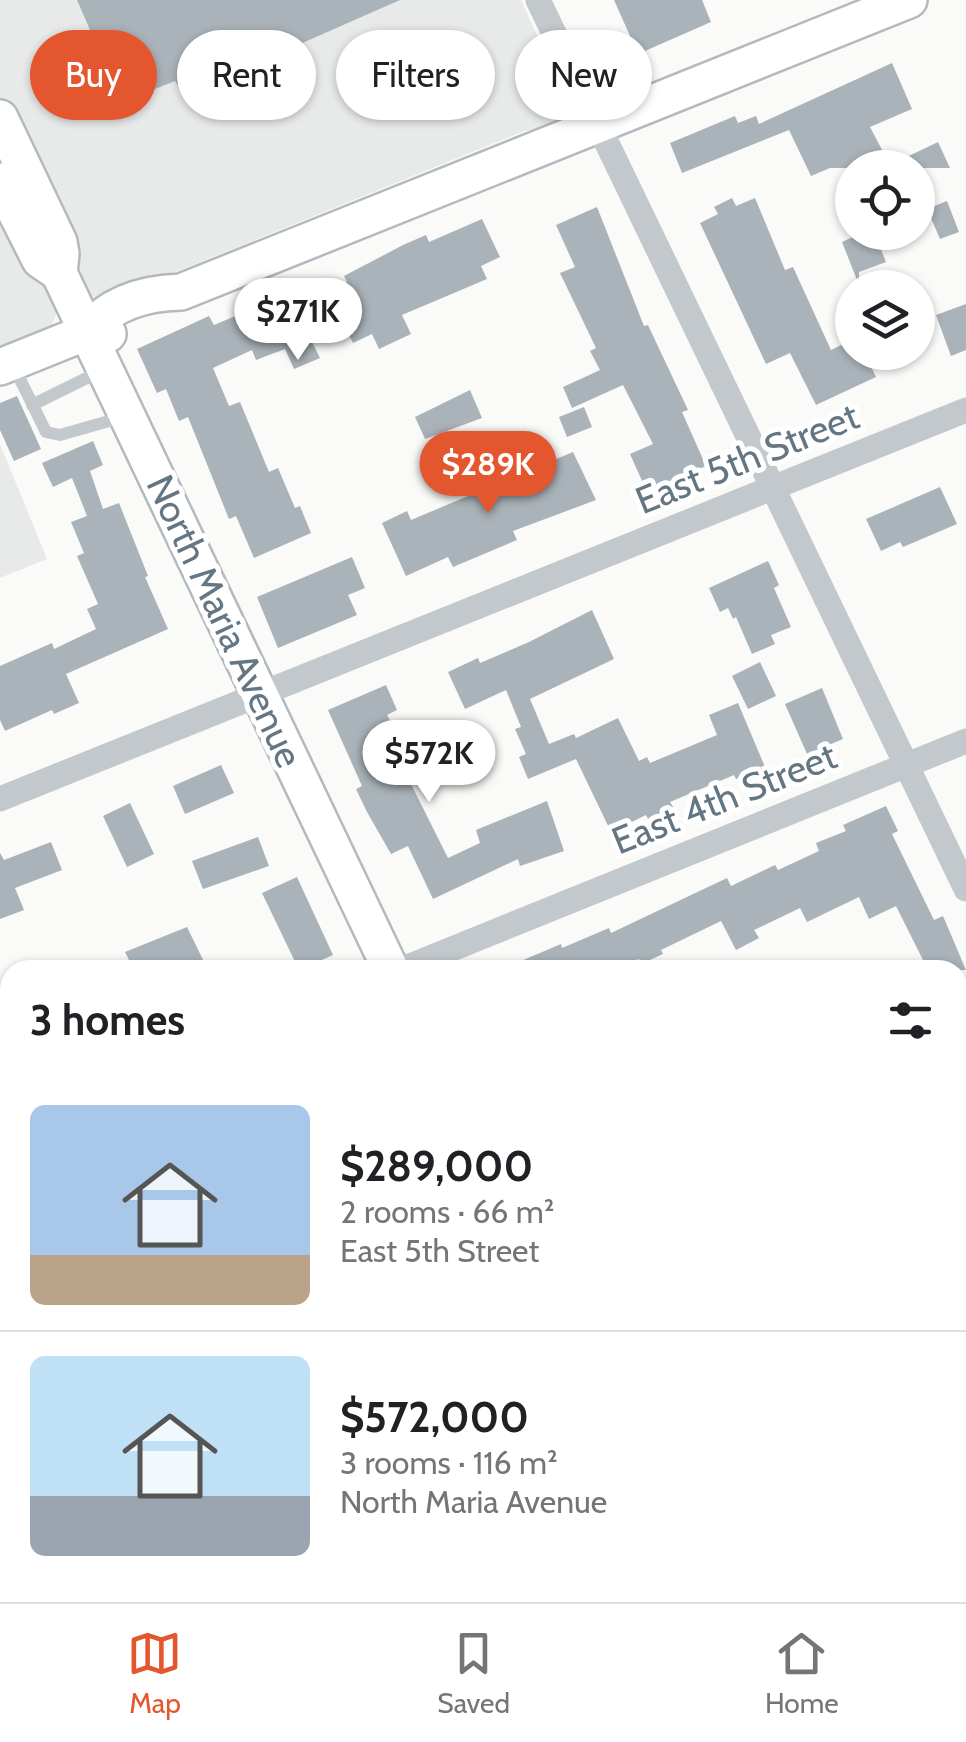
<!DOCTYPE html>
<html lang="en">
<head>
<meta charset="utf-8">
<style>
	:root { --surface:#fff; --page:#f2f2f2; --text:#202124; --muted:#757577; --line:#e0e0e0; --accent:#e4572e }
	body { margin:0; font-family:Cabin,sans-serif; background:var(--page); color:var(--text); height:100vh; display:flex; flex-direction:column; font-size:38px; white-space:nowrap }
	* { box-sizing:border-box; margin:0 }
	p { font-size:32px; color:var(--muted) }
	.icon { flex:none; width:55px; height:55px; fill:none; stroke:currentColor; stroke-width:2; stroke-linecap:round; stroke-linejoin:round }
	.map { position:relative; flex:1; overflow:hidden }
	.details { position:absolute; left:0px; top:960px; width:968px; height:642px; display:flex; flex-direction:column; background:var(--surface); border-radius:30px 30px 0 0; box-shadow:0 2px 8px #0004 }
	.details>* { flex:none }
	.guide { position:absolute; left:30px; top:30px; width:908px; height:90px; display:flex; gap:20px }
	.tools { position:absolute; left:835px; top:150px; display:grid; gap:20px }
	.tools a { display:grid; place-items:center; width:100px; height:100px; border-radius:50%; background:var(--surface); box-shadow:0 2px 8px #0004; font-size:50px }
	.price { position:absolute; translate:-50% -85px; padding:0 22px; border-radius:35px; background:#fff; color:#222; font-size:32px; line-height:65px; filter:drop-shadow(0 2px 5px #0008) }
	.price::after { content:''; position:absolute; left:50%; top:60px; width:30px; height:22px; margin-left:-15px; background:inherit; clip-path:polygon(0 0,100% 0,50% 100%) }
	.price.active { background:var(--accent); color:#fff }
	ul { padding:0; list-style:none }
	li { display:flex; align-items:center; gap:30px; height:250px; padding:0 30px }
	li+li { border-top:2px solid var(--line) }
	li span { display:grid; place-items:center; flex:none; width:280px; height:200px; border-radius:15px; color:#555 }
	li>.icon { margin-inline-start:auto }
	span .icon { width:120px; height:120px; fill:#fffc; stroke-width:1 }
	li b { font-size:42px }
	h2 { display:flex; justify-content:space-between; align-items:center; height:120px; padding:0 30px; font-size:42px }
	.pill { padding:0 35px; border-radius:45px; background:var(--surface); box-shadow:0 2px 8px #0004; font-size:35px; line-height:90px }
	.pill.active { background:var(--accent); color:#fff }
	.tab-bar { display:flex; justify-content:space-around; align-items:center; height:140px; border-top:2px solid var(--line); background:var(--surface); font-size:28px; color:var(--muted) }
	.tab-bar a { display:grid; justify-items:center; gap:5px }
	.tab-bar .active { color:var(--accent) }
	.map>svg:first-child { display:block }
	.built { fill:#e8e9e9 }
	.green { fill:#dadfd7 }
	.building { fill:#aab3b9 }
	.lines { fill:none; stroke-linecap:round; stroke-linejoin:round }
	.secondary-casing { stroke:#b3babf; stroke-width:40 }
	.primary-casing { stroke:#b5babe; stroke-width:45 }
	.lane { stroke:#c3c8cc; stroke-width:12 }
	.street { stroke:#c3c8cc; stroke-width:25 }
	.secondary { stroke:#fff; stroke-width:35 }
	.primary { stroke:#fff; stroke-width:40 }
	.labels { text-anchor:middle; dominant-baseline:central; stroke-width:10; stroke-linejoin:round; paint-order:stroke }
	.street-label { font-size:38px; fill:#657683; stroke:#fff }
</style>
</head>
<body>
<div class="map">
<svg width="966" height="1602" viewBox="0 0 966 1602">
	<rect width="100%" height="100%" fill="#fafaf8"/>
	<g class="built">
		<polygon points="0,0 521,0 570,108 566,117 559,124 524,131 114,297 94,297 85,290 59,307 51,327 0,348"/>
		<polygon points="0,444 47,559 0,578"/>
	</g>
	<polygon class="green" points="10,1518 10,1592 99,1593 104,1602 0,1602 0,1520"/>
	<g class="building">
		<polygon points="77,0 400,0 184,95 175,81 155,89 139,49 113,59 109,50 100,53"/>
		<polygon points="614,0 702,0 711,22 638,54"/>
		<polygon points="892,63 912,109 870,127 890,165 938,142 950,168 830,168 811,176 789,130 682,173 670,143 735,116 738,123 756,116 759,124"/>
		<polygon points="732,198 736,206 755,198 785,270 793,267 831,350 852,340 852,352 864,352 876,377 816,405 790,353 766,364 700,223 718,214 714,207"/>
		<polygon points="947,201 959,232 940,239 927,209"/>
		<polygon points="597,207 644,326 648,325 688,410 682,412 706,466 647,492 630,454 653,444 623,385 572,408 563,387 600,370 590,351 596,348 560,273 575,267 556,225"/>
		<polygon points="482,219 500,257 481,266 487,279 402,315 411,334 379,349 372,334 353,343 341,319 308,334 320,358 294,369 285,349 256,360 252,350 213,368 229,406 240,402 269,472 278,468 295,508 300,506 311,533 254,558 236,516 229,519 188,417 179,421 166,389 157,393 137,349 209,316 214,325 290,293 296,305 347,282 344,276 403,245 426,235 429,242"/>
		<polygon points="851,232 874,232 886,262 859,272 859,285 842,242 853,237"/>
		<polygon points="966,304 966,350 951,356 936,315"/>
		<polygon points="470,390 482,418 425,439 415,417"/>
		<polygon points="17,396 41,449 14,461 0,430 0,403"/>
		<polygon points="584,407 592,427 567,437 559,417"/>
		<polygon points="93,441 103,465 90,471 103,509 119,503 148,576 145,577 168,629 66,674 79,703 54,714 52,710 5,731 0,720 0,666 52,643 54,649 96,629 87,609 98,604 77,556 84,553 71,522 87,516 72,478 53,487 42,463"/>
		<polygon points="573,452 596,500 513,531 517,540 453,567 448,557 406,576 382,523 407,511 411,520"/>
		<polygon points="940,487 957,524 903,547 900,542 881,551 866,519"/>
		<polygon points="352,557 365,588 348,595 357,615 278,648 257,597"/>
		<polygon points="768,561 779,585 774,588 791,627 771,635 775,644 752,654 736,617 733,619 728,608 720,612 709,588"/>
		<polygon points="592,610 614,659 530,699 549,744 574,734 576,738 618,718 639,761 647,757 650,763 717,735 709,715 738,703 765,767 736,779 734,775 670,802 673,807 648,819 646,815 611,832 576,759 528,779 519,757 526,754 515,729 521,727 506,690 465,709 448,672 478,658 480,663 529,642"/>
		<polygon points="760,662 776,696 748,709 732,676"/>
		<polygon points="386,685 397,710 387,715 402,743 393,748 448,858 480,843 476,830 547,801 564,851 520,866 518,859 433,899 408,846 391,854 367,812 356,789 362,786 328,710"/>
		<polygon points="822,688 843,739 807,754 785,704"/>
		<polygon points="221,765 234,793 185,814 173,786"/>
		<polygon points="130,803 154,854 127,867 103,816"/>
		<polygon points="886,806 898,831 892,834 934,920 943,916 966,970 928,970 896,906 869,919 859,897 807,922 800,908 754,930 759,938 736,950 721,921 661,950 663,954 641,964 639,959 612,970 500,970 561,944 562,948 609,928 611,933 727,878 731,886 775,865 778,870 819,851 816,843 846,831 843,825"/>
		<polygon points="258,837 269,866 203,889 192,861"/>
		<polygon points="51,842 62,870 15,888 24,910 0,919 0,853 4,860"/>
		<polygon points="297,877 333,955 299,970 262,893"/>
		<polygon points="187,927 208,970 134,970 125,952"/>
	</g>
	<g class="lines">
		<defs>
			<g id="secondary">
				<polyline points="0,118 59,242 61,254 59,273 391,970"/>
				<polyline points="0,181 40,260 59,273"/>
				<path d="M 87,332 C 111,302 145,293 181,292 L 909,0"/>
				<polyline points="0,367 87,332 108,334"/>
				<polyline points="958,1068 966,1065"/>
				<polyline points="691,1592 695,1602"/>
			</g>
			<g id="primary">
				<polyline points="0,1281 10,1298"/>
				<polyline points="0,1376 10,1393"/>
				<polyline points="124,1592 130,1602"/>
				<polyline points="180,1592 185,1602"/>
			</g>
		</defs>
		<use href="#secondary" class="secondary-casing"/>
		<use href="#primary" class="primary-casing"/>
		<g class="lane">
			<polyline points="13,365 46,432 60,435 123,417"/>
			<polyline points="32,405 103,370"/>
			<polyline points="246,1592 251,1602"/>
		</g>
		<g class="street">
			<polyline points="538,0 966,889"/>
			<polyline points="0,799 966,410"/>
			<polyline points="400,970 966,741"/>
			<polyline points="3,1131 10,1128"/>
			<polyline points="958,1443 966,1439"/>
			<polyline points="579,1602 602,1592"/>
		</g>
		<use href="#secondary" class="secondary"/>
		<use href="#primary" class="primary"/>
	</g>
	<g class="labels">
		<g class="street-label">
			<text transform="translate(747 458) rotate(-22)">East 5th Street</text>
			<text transform="translate(225 621) rotate(65)">North Maria Avenue</text>
			<text transform="translate(724 798) rotate(-22)">East 4th Street</text>
		</g>
	</g>
</svg>
<div class="tools">
<a><svg class="icon" aria-label="locate" viewBox="0 0 24 24"><circle cx="12" cy="12" r="6"/><path d="M12 2v4M12 18v4M2 12h4M18 12h4"/></svg></a>
<a><svg class="icon" aria-label="layers" viewBox="0 0 24 24"><path d="M12 4l9 5-9 5-9-5zM3 14l9 5 9-5"/></svg></a>
</div>
<b class="price" style="left:298px;top:363px">$271K</b>
<b class="price active" style="left:488px;top:516px">$289K</b>
<b class="price" style="left:429px;top:805px">$572K</b>
<div class="guide">
<a class="pill active">Buy</a>
<a class="pill">Rent</a>
<a class="pill">Filters</a>
<a class="pill">New</a>
</div>
<section class="details">
<h2>3 homes<svg class="icon" aria-label="filters" viewBox="0 0 24 24"><path d="M4 7h16M4 17h16"/><circle cx="9" cy="7" r="2"/><circle cx="15" cy="17" r="2"/></svg></h2>
<ul>
<li><span style="background:linear-gradient(#a9c7e8 75%,#b9a48a 0)"><svg class="icon" aria-label="home" viewBox="0 0 24 24"><path d="M3 11l9-7 9 7M6 9v11h12V9"/></svg></span><div><b>$289,000</b><p>2 rooms · 66 m²</p><p>East 5th Street</p></div></li>
<li><span style="background:linear-gradient(#bfe0f5 70%,#9aa5b1 0)"><svg class="icon" aria-label="home" viewBox="0 0 24 24"><path d="M3 11l9-7 9 7M6 9v11h12V9"/></svg></span><div><b>$572,000</b><p>3 rooms · 116 m²</p><p>North Maria Avenue</p></div></li>
</ul>
</section>
</div>
<nav class="tab-bar">
<a class="active"><svg class="icon" aria-label="map" viewBox="0 0 24 24"><path d="M3 6l6-2 6 2 6-2v14l-6 2-6-2-6 2zM9 4v14M15 6v14"/></svg>Map</a>
<a><svg class="icon" aria-label="saved" viewBox="0 0 24 24"><path d="M7 4h10v16l-5-4-5 4z"/></svg>Saved</a>
<a><svg class="icon" aria-label="home" viewBox="0 0 24 24"><path d="M3 11l9-7 9 7M6 9v11h12V9"/></svg>Home</a>
</nav>
</body>
</html>
